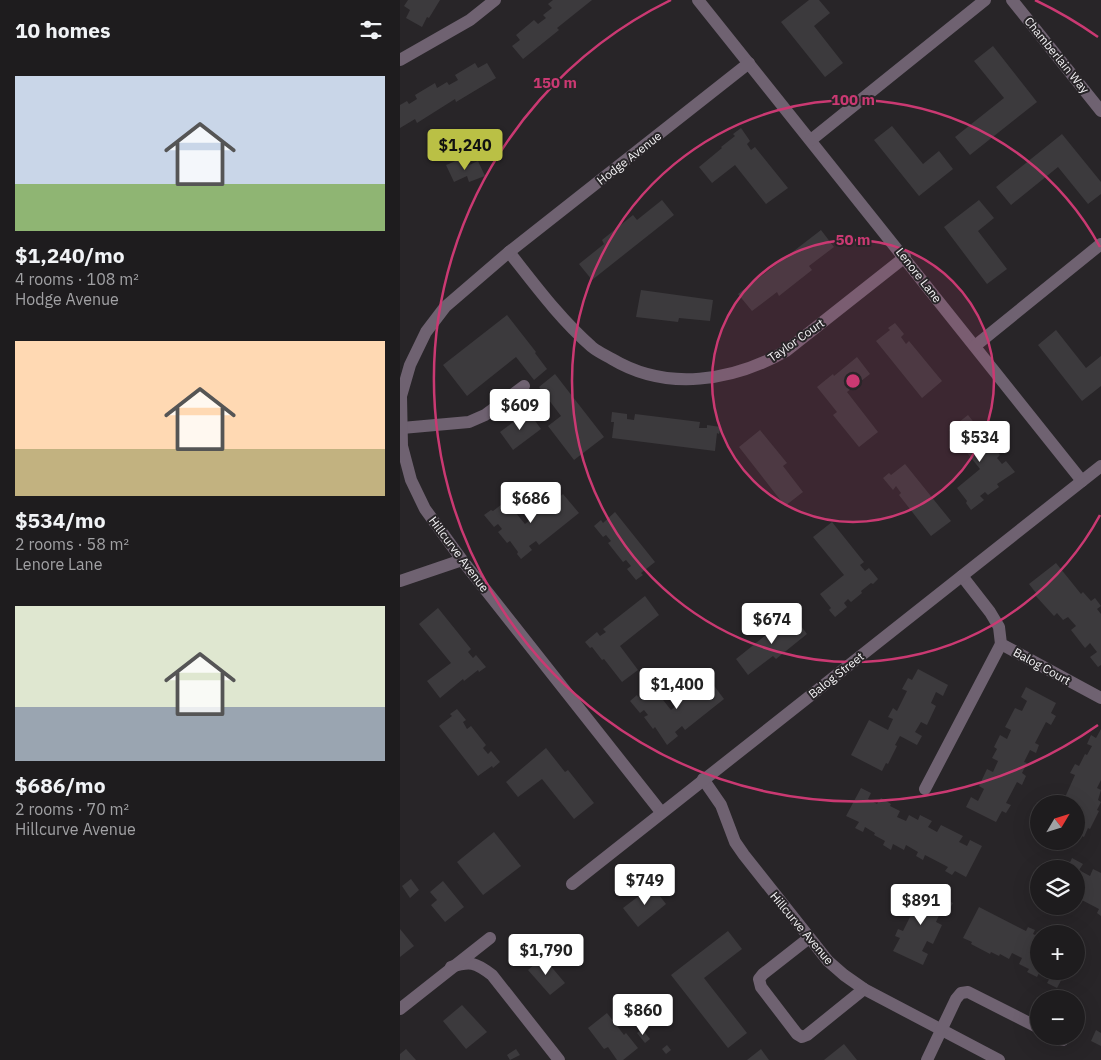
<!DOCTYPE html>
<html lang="en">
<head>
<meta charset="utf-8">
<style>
	:root { --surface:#1e1c1e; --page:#262527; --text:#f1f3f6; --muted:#a1a1a4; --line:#3c3a3c; --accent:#bac045 }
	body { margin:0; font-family:"IBM Plex Sans",sans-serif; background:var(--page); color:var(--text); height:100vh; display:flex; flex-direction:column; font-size:19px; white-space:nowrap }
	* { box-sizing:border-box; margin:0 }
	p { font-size:16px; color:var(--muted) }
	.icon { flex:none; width:28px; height:28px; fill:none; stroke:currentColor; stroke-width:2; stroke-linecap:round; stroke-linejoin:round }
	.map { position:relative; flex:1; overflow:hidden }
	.details { display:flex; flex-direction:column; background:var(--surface); width:400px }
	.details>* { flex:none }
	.needle { width:32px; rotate:52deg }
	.controls { position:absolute; left:630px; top:795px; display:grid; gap:10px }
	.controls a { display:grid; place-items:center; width:55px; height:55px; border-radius:50%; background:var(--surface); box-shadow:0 5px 20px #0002,0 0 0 1px var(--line); font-size:25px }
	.price { position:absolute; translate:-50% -42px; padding:0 11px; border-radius:5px; background:#fff; color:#222; font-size:16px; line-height:32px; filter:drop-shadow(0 1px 2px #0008) }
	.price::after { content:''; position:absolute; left:50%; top:30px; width:15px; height:11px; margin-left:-8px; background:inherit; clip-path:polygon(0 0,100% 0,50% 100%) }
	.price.current { background:var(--accent); color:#111 }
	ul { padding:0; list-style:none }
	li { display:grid; align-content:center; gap:10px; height:265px; padding:0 15px }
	li span { display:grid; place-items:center; height:155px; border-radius:0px; color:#555 }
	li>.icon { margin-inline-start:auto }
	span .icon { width:90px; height:90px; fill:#fffc; stroke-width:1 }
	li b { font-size:21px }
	h2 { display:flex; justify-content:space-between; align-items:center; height:60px; padding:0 15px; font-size:21px }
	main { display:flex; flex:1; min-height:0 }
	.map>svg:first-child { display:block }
	.building { fill:#3c3a3d }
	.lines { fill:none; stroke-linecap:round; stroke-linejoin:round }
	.minor { stroke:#6f6271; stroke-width:12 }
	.ring { fill:none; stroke:#ca3972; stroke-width:2.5 }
	.labels { text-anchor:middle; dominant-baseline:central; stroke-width:4; stroke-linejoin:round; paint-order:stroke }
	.street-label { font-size:12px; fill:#f4f3f5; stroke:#282528 }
	.centre { fill:#ca3972; stroke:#282528; stroke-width:2.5 }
	.ring-label { font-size:15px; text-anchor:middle; font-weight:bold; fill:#ca3972; stroke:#282528; stroke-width:4; stroke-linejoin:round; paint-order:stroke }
</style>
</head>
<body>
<main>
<section class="details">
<h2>10 homes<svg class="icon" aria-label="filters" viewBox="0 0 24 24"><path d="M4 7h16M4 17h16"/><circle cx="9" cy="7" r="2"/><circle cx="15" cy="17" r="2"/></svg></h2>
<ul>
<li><span style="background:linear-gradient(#c9d6e8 70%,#8fb573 0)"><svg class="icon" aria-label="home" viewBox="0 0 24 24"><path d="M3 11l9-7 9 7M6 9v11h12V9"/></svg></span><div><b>$1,240/mo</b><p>4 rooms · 108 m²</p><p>Hodge Avenue</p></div></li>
<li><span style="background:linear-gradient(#ffd9b3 70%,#c2b280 0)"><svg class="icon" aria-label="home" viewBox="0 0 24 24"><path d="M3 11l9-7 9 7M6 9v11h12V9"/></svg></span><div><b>$534/mo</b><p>2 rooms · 58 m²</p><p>Lenore Lane</p></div></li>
<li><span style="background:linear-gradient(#dfe7d0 65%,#9aa5b1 0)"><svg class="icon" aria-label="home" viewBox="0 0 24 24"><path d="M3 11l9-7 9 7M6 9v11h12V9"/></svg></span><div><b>$686/mo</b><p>2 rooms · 70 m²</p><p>Hillcurve Avenue</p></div></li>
</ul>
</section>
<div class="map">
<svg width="701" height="1060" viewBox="0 0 701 1060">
	<rect width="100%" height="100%" fill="#282528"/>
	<g class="building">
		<polygon points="8,0 40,0 29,18 27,17 22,27 6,18 10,10 4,6"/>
		<polygon points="153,0 192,0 157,28 159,30 123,59 112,46 120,40 116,35 134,20 138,24 146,18 143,15 152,8 148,4"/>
		<polygon points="409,0 419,0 430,13 414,26 443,63 425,77 381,22"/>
		<polygon points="593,46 637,102 570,155 555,137 604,98 574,61"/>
		<polygon points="75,63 78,68 87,63 96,78 56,102 55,99 17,123 15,119 0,128 0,105 7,101 9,104 17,99 15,95 35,83 37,88 47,82 49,85 58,80 55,75"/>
		<polygon points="492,126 523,164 539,151 553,169 519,196 474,140"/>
		<polygon points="341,128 350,141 347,144 351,150 355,147 388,188 366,204 335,165 312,183 299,167 322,148 321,147 335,136 333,134"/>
		<polygon points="662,134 701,182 701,194 688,204 658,167 611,205 596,187"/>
		<polygon points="63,158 67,166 78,161 85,176 69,182 67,176 54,182 46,165"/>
		<polygon points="262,200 274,215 192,280 179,264 204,244 202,240 233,215 237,220"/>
		<polygon points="579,200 594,218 578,231 607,269 587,284 544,227"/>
		<polygon points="421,230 434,247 409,266 412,270 379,296 377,292 352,311 338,294"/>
		<polygon points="241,290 313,300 310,321 279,318 278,322 236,317"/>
		<polygon points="107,315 136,352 135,353 147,369 134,380 116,357 67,396 43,365"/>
		<polygon points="495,323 504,334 501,337 506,344 509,341 542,381 522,398 476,341 490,330 488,328"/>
		<polygon points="656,330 686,368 701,356 701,386 682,401 638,345"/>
		<polygon points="457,357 470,374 447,392 478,432 459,447 433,415 437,412 417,387 433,374 434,376"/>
		<polygon points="155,374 204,437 174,460 148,426 161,416 139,387"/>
		<polygon points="128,411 141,429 113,450 100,432"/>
		<polygon points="212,412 227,414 227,419 234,420 235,414 300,422 299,428 307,428 307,425 321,427 319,434 317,433 315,451 212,438 214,422 211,422"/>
		<polygon points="568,415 600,455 597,458 602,464 606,461 615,472 597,484 599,487 588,495 585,492 580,496 584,500 571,510 566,503 567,501 557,488 580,469 549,430"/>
		<polygon points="360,430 387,463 383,466 403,492 385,506 339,447"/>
		<polygon points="505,464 551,521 531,536 499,495 501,493 496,486 493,490 483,478 489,473 491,475"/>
		<polygon points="163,494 179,513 139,545 136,541 129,546 132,550 121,559 117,554 118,552 110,541 107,543 98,532 102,529 98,524 94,527 84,515 91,510 93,511 106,501 125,524"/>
		<polygon points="215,512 255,562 241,573 243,575 236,580 227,569 231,566 226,560 223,562 208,543 211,541 206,535 203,537 194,526 201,520 203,523"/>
		<polygon points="432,522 464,562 460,565 465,571 469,568 478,579 473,584 471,583 461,591 462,593 451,602 448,599 444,603 447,607 435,617 429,610 431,608 420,594 444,575 413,537"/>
		<polygon points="656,563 681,594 683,592 691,601 695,598 701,606 697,609 701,614 701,665 698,667 690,657 697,652 690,643 685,648 671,630 676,626 668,617 663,620 657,613 654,616 634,594 636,593 629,584"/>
		<polygon points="245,596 259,615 220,646 238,670 222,682 204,659 202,660 192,647 190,648 185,642 197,632 200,636 206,632 203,629"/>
		<polygon points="38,608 71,649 68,652 73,658 76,655 86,667 79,672 78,670 64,681 63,679 40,698 27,681 51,663 19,624"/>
		<polygon points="392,614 407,634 376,659 373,656 348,675 336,659"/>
		<polygon points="518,669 548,685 543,696 536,692 531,703 536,706 527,725 521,722 515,732 522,736 517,745 500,736 495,745 497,746 488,764 486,763 482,771 451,755 469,720 488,730 493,719 488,717 493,708 497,711 507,691 502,689 508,678 512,680"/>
		<polygon points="309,679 324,699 285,730 282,726 275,732 278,736 267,745 255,727 253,729 244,717 248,715 244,710 240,713 230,701 237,695 238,697 252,686 271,710"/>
		<polygon points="626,687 656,703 651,713 656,716 651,725 646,722 635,743 639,745 636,753 630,750 624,762 627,763 622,773 626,776 622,785 617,782 606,803 611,805 606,813 602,811 596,822 566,807 571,797 578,801 584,789 579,786 587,769 593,772 598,761 592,758 597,749 594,747 600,735 607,739 611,730 605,727 615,708 622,711 627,701 621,697"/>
		<polygon points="57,709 66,720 63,722 67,729 71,726 86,745 83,748 88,754 91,751 100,762 93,768 92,766 78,776 39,726 52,716 50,714"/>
		<polygon points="701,729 701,780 697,788 701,790 698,800 701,802 697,810 699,811 690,829 688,828 684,837 676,833 676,804 662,804 675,775 670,773 675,764 679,766 685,754 687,755 692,746 687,744 691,735 696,738"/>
		<polygon points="146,748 165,772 168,770 194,803 174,819 142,779 118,797 106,782"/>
		<polygon points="461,788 471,793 468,799 477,804 481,798 491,804 490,806 500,811 497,817 506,821 509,815 518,820 520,815 532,821 528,827 537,832 541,825 563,836 559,842 567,846 570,840 582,846 566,877 555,871 552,875 545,871 548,867 525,855 523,860 516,856 518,852 506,845 504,850 493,844 491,850 483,845 485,841 474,835 475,833 465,827 463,832 455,828 459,822 446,816"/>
		<polygon points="94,832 121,866 83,895 57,862"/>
		<polygon points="672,858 683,864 679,870 690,876 693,869 701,873 701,916 697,913 699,909 676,897 676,869 667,869"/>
		<polygon points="11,879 19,890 10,898 2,886"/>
		<polygon points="43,881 64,907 45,922 31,905 37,900 30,892"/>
		<polygon points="252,886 266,904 238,927 223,908"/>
		<polygon points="522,888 553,903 547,914 541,911 536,922 542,925 533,944 527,941 522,951 528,954 523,965 493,951 500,938 495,936 498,929 503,931 514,909 508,906 511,898 516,901"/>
		<polygon points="579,907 626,931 628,927 635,930 633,934 639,937 640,971 637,977 627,972 629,969 619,964 622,958 612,953 609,959 600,954 599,956 591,952 590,954 571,944 572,942 563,938"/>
		<polygon points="0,929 14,946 0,957"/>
		<polygon points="328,931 342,949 304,978 347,1033 328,1048 271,975"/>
		<polygon points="143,957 165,983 150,995 128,970"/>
		<polygon points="641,971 666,971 657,988 647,983 651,976"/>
		<polygon points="62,1005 87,1032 66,1049 43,1021"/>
		<polygon points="207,1013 224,1035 226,1033 238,1048 223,1060 217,1060 208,1047 204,1049 188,1028"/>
		<polygon points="242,1029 250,1039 245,1043 237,1033"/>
		<polygon points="696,1030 701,1033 701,1046 691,1041"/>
		<polygon points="444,1044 457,1060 424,1060"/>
		<polygon points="267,1045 271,1050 266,1054 262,1049"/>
		<polygon points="6,1049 16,1060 0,1060 0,1054"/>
		<polygon points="116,1049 120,1055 110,1060 107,1055"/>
		<polygon points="361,1049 369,1060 347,1060"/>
	</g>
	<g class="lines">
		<g class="minor">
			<polyline points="298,0 682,481"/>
			<polyline points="612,0 701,111"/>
			<polyline points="0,60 70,20 95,0"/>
			<polyline points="411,140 585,0"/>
			<path d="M 109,252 C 135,285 160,319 192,347 C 198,352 205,355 212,359 C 267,392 333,381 386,351 L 505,257"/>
			<polyline points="575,346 701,244"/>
			<polyline points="2,428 69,422 85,415 124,386"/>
			<polyline points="562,576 590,612 599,627 601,644 701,698"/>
			<polyline points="0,581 62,560"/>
			<polyline points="303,779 321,805 335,842 344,855 428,961 444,975 464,989 599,1060"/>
			<polyline points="525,789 601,644"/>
			<polyline points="261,812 62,560 25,509 11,480 2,446 1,396 10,365 26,332 45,307 109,252 349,63"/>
			<polyline points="172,884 701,466"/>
			<polyline points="409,938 363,974 359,979 361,987 397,1034 402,1037 407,1035 464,989"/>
			<path d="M 51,967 C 70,961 75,962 92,975 L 159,1060"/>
			<polyline points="0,1009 90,938"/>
			<polyline points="656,1036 663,1040"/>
			<polyline points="527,1060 556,999 561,993 568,992 639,1028"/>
		</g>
	</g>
	<circle cx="453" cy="381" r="141" fill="#ca3972" fill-opacity=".12"/>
	<g class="ring">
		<circle cx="453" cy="381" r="141"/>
		<path d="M700 515A281 281 0 1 1 700 247"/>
		<path d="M698 725A422 422 0 1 1 271 0M635 0A422 422 0 0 1 698 37"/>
	</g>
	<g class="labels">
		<g class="street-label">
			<text transform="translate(657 55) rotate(51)">Chamberlain Way</text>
			<text transform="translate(229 158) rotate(-38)">Hodge Avenue</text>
			<text transform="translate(519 275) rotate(52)">Lenore Lane</text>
			<text transform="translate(396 340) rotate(-35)">Taylor Court</text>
			<text transform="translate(59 554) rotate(53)">Hillcurve Avenue</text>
			<text transform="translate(642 666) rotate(29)">Balog Court</text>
			<text transform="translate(436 675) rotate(-38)">Balog Street</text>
			<text transform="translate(402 928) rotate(50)">Hillcurve Avenue</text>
		</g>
	</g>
	<circle cx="453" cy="381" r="8" class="centre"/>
	<g class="ring-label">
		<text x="155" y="88">150 m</text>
		<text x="453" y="105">100 m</text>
		<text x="453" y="245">50 m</text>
	</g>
</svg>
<div class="controls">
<a><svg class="needle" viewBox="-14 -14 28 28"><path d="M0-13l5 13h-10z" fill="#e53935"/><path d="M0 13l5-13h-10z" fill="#a1a1a4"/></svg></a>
<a><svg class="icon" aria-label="layers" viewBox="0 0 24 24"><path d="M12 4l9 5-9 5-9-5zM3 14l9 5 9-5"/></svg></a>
<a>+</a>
<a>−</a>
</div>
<b class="price current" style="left:65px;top:171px">$1,240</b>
<b class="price" style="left:120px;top:431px">$609</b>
<b class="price" style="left:580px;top:463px">$534</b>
<b class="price" style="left:131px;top:524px">$686</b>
<b class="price" style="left:372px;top:645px">$674</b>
<b class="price" style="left:277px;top:710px">$1,400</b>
<b class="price" style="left:245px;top:906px">$749</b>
<b class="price" style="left:521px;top:926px">$891</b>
<b class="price" style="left:146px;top:976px">$1,790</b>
<b class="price" style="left:243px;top:1036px">$860</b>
</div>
</main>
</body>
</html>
